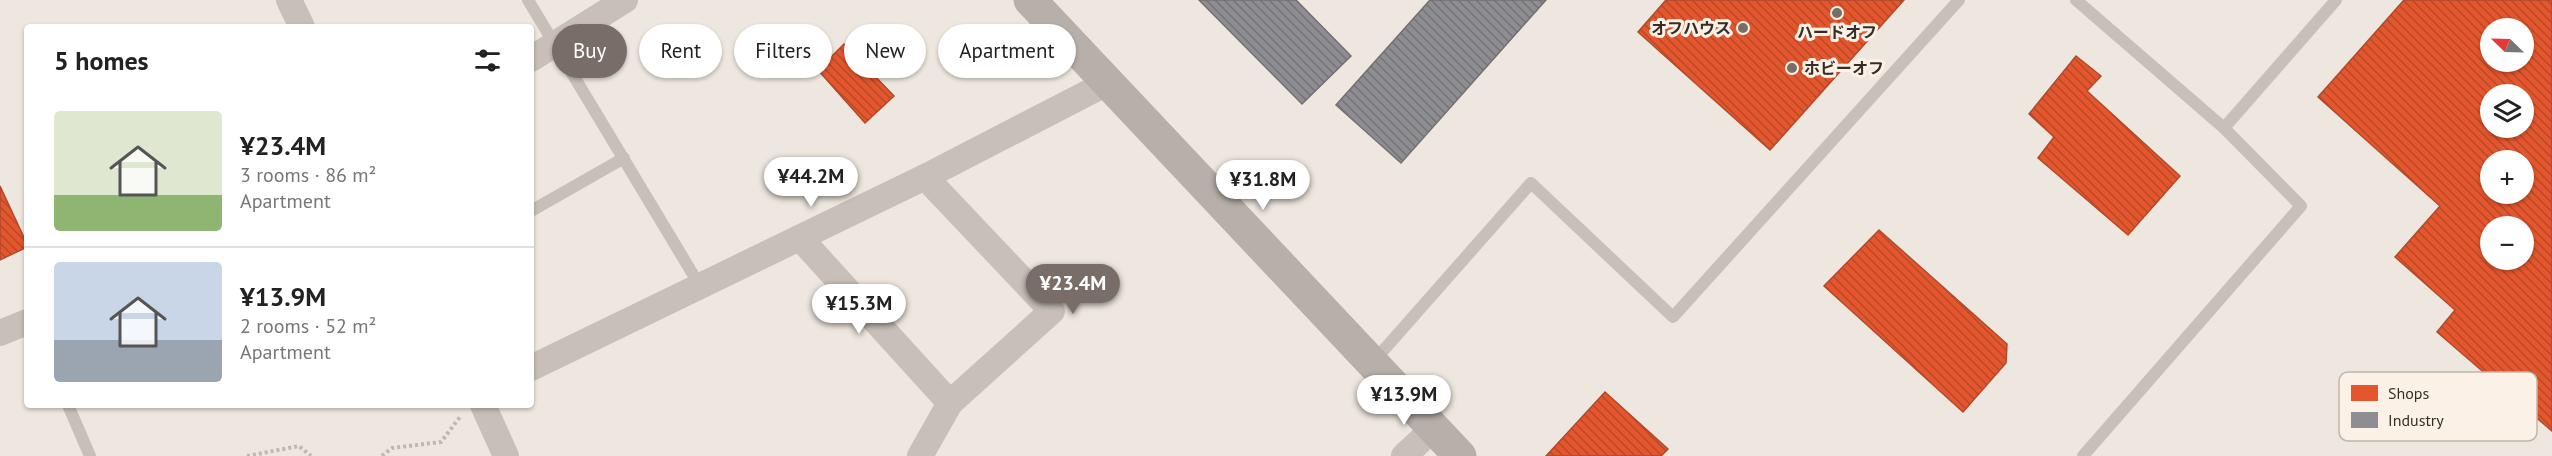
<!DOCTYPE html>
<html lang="en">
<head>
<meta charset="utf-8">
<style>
	:root { --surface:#fff; --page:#f2f2f2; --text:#222; --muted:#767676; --line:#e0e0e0; --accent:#786d67 }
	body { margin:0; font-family:"PT Sans","Noto Sans JP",sans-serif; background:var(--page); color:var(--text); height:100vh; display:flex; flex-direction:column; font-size:22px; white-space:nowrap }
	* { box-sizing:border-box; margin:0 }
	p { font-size:20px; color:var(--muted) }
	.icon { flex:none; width:33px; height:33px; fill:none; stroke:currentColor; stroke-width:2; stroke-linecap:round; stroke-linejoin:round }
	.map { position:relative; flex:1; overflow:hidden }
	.side { position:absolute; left:24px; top:24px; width:510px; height:384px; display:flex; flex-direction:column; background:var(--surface); border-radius:6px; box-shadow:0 2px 4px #0004 }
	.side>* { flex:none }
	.guide { position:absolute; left:552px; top:24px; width:570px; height:54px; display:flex; gap:12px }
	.needle { width:39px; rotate:293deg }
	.tools { position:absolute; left:2480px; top:18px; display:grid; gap:12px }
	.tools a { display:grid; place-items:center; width:54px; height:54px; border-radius:50%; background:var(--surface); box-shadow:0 2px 4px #0004; font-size:30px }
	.price { position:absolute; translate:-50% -51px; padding:0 14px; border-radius:21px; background:#fff; color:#222; font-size:20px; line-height:39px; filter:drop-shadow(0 2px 3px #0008) }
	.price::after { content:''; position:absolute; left:50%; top:36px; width:18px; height:14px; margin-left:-9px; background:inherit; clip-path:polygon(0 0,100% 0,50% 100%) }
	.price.active { background:var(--accent); color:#fff }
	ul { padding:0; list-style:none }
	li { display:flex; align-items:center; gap:18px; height:150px; padding:0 30px }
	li+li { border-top:2px solid var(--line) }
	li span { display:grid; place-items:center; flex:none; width:168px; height:120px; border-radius:6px; color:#555 }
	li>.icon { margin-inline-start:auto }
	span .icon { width:72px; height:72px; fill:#fffc; stroke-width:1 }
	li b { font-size:26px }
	h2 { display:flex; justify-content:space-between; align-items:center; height:72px; padding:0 30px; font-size:26px }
	.pill { padding:0 21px; border-radius:27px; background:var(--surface); box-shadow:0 2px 4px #0004; font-size:21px; line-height:54px }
	.pill.active { background:var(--accent); color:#fff }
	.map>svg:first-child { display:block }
	.shops { fill:url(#shops-back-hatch); stroke:#b04a2c; stroke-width:1.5; fill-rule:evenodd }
	.industry { fill:url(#industry-back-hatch); stroke:#747072; stroke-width:1.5 }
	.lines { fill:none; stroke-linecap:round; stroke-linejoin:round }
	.path { stroke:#bfb7b1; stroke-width:4; stroke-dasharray:3 3; stroke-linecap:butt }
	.lane { stroke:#c7bfb8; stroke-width:12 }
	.street { stroke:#c7bfb8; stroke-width:26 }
	.secondary { stroke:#b7afa9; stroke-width:33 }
	.poi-dot { fill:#786d67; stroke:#fbf1e6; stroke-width:2 }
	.labels { text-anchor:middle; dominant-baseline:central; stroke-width:6; stroke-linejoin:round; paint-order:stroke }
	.poi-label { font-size:16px; font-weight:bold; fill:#382c26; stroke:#fbf1e6; text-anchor:end }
	.key { fill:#fbf1e6; stroke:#c0b6ac; stroke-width:1.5 }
	.key-label { font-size:16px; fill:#382c26 }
</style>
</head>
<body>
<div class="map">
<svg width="2552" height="456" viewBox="0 0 2552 456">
	<defs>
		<pattern id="shops-back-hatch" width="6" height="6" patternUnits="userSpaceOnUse" patternTransform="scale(1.5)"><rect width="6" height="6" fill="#e4572e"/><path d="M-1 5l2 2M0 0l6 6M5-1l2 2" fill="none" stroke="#ba4827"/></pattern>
		<pattern id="industry-back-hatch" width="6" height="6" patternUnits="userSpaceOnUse" patternTransform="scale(1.5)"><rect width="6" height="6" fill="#8d8d92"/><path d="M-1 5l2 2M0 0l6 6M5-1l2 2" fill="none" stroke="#747377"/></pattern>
	</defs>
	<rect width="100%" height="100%" fill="#eee7df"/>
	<g class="shops">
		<polygon points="1666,0 1904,0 1770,150 1638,32"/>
		<path d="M 2404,0 L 2552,0 L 2552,431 L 2437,332 L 2455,310 L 2395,257 L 2440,206 L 2318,97 ZM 2490,28 L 2523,28 L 2523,62 L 2490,62 ZM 2490,94 L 2523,94 L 2523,128 L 2490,128 ZM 2490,160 L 2523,160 L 2523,194 L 2490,194 ZM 2490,226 L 2523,226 L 2523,260 L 2490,260 Z"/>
		<polygon points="844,44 894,96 865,123 818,70"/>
		<polygon points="2076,56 2101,76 2087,91 2180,176 2128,235 2038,158 2054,137 2029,114"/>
		<polygon points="0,186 27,244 27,247 0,260"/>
		<polygon points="1879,230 2007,344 2006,363 1963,412 1824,286"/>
		<polygon points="1605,392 1668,449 1661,456 1546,456"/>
	</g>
	<g class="industry">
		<polygon points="1199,0 1296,0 1351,56 1302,104"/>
		<polygon points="1430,0 1546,0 1401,163 1336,105"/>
	</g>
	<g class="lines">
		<g class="path">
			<polyline points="247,456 299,446 311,456"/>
			<polyline points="382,456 392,448 441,442 460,417"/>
		</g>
		<g class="lane">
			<polyline points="528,0 700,286"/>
			<polyline points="2076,0 2224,128 2301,206 2083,456"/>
			<polyline points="2224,128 2336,0"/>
			<polyline points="531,211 624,158"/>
			<polyline points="1374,361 1531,183 1673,317 1959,0"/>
			<polyline points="68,405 90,456"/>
		</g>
		<g class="street">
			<polyline points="289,0 302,27"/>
			<polyline points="531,59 625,0"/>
			<polyline points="800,238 950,403"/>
			<polyline points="0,333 27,322"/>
			<polyline points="531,368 925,177 1107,83"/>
			<polyline points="483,405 506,456"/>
			<polyline points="920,456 950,403 1052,311 925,177"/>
			<polyline points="1404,456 1434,428"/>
		</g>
		<polyline class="secondary" points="1030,0 1460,456"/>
	</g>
	<g class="poi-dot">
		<circle cx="1837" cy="13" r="6"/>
		<circle cx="1743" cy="28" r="6"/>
		<circle cx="1792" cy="68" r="6"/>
	</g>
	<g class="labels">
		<g class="poi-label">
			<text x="1731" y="28">オフハウス</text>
			<text x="1837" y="32" text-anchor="middle">ハードオフ</text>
			<text x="1804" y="68" text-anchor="start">ホビーオフ</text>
		</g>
	</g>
	<rect x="2339" y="372" width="198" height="69" rx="9" class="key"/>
	<rect x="2351" y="385" width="27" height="16" fill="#e4572e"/>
	<rect x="2351" y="412" width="27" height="16" fill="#8d8d92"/>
	<g class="key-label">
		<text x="2388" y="399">Shops</text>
		<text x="2388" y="426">Industry</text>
	</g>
</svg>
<div class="tools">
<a><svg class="needle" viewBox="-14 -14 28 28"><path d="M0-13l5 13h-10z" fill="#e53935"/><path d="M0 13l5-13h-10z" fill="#767676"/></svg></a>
<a><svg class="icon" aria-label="layers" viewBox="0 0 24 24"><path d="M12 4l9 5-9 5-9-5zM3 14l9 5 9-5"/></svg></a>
<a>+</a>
<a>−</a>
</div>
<b class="price" style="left:811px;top:208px">¥44.2M</b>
<b class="price" style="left:1263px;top:211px">¥31.8M</b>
<b class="price active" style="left:1073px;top:315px">¥23.4M</b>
<b class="price" style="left:859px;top:335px">¥15.3M</b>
<b class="price" style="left:1404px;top:426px">¥13.9M</b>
<div class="guide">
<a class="pill active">Buy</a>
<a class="pill">Rent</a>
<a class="pill">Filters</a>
<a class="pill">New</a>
<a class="pill">Apartment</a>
</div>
<section class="side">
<h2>5 homes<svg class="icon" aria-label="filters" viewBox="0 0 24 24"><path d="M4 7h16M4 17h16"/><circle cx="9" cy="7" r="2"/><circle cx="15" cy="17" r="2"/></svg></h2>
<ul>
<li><span style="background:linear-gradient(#dfe7d0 70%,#8fb573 0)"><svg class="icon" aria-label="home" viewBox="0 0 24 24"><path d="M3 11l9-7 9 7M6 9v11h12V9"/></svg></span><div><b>¥23.4M</b><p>3 rooms · 86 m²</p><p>Apartment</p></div></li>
<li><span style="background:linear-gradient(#c9d6e8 65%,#9aa5b1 0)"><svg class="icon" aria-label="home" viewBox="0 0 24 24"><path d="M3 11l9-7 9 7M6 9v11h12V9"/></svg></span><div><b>¥13.9M</b><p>2 rooms · 52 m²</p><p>Apartment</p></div></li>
</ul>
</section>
</div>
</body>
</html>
